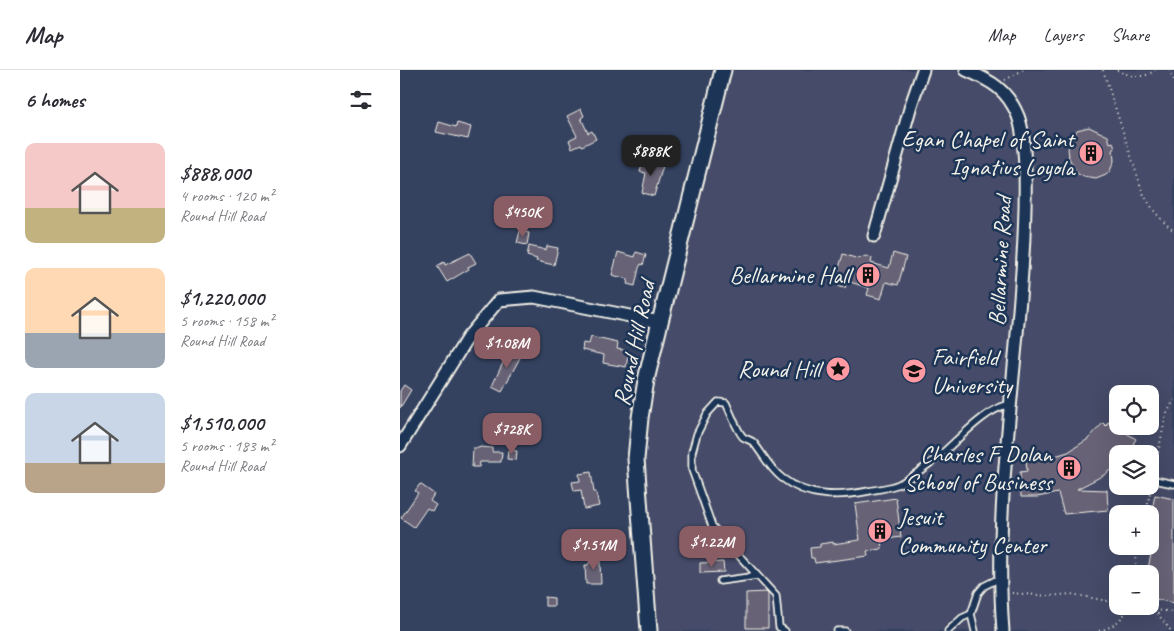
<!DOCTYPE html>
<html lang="en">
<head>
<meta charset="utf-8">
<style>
	:root { --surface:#fff; --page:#f2f2f3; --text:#2b2b33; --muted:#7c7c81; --line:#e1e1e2; --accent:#8a5d65 }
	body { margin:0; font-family:Caveat,sans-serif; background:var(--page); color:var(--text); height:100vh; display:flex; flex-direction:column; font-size:19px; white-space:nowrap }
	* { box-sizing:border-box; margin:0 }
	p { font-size:16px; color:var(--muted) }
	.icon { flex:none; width:28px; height:28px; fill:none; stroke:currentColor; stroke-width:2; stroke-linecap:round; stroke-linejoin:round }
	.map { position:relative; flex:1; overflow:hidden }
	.side { display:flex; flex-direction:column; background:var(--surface); width:400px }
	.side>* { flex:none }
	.controls { position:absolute; left:709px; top:315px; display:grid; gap:10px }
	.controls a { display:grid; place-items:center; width:50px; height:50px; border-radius:10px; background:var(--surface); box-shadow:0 5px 20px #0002; font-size:25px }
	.price { position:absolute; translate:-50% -42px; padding:0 11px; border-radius:10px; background:var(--accent); color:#fff; font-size:16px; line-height:32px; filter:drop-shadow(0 1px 2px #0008) }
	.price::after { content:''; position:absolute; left:50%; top:30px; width:15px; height:11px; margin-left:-8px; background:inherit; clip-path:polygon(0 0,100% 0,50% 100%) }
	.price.selected { background:#222; color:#fff }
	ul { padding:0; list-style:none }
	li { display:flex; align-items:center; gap:15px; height:125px; padding:0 25px }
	li span { display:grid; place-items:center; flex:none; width:140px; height:100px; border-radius:10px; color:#555 }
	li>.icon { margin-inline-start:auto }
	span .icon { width:60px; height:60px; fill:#fffc; stroke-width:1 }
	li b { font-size:21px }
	h2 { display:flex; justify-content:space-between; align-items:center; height:60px; padding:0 25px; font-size:21px }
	header { display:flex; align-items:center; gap:30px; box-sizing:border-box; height:70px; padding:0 25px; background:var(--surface); border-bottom:1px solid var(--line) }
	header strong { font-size:24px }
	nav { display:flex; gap:28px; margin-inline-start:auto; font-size:18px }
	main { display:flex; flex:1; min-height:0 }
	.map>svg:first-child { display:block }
	.built { fill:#444c67; fill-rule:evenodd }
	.building { fill:#686276; stroke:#f4f1e8 }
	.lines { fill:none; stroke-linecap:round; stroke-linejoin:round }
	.lane-casing { stroke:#f4f1e8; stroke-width:9 }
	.street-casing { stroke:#f4f1e8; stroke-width:15 }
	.secondary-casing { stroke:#f4f1e8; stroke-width:19 }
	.path { stroke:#f4f1e8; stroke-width:2; stroke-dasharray:1 4; stroke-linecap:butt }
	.lane { stroke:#1d3557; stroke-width:5.5 }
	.street { stroke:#1d3557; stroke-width:11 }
	.secondary { stroke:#1d3557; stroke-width:15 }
	.labels { text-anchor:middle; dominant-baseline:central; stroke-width:5; stroke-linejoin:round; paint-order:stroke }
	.poi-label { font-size:24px; fill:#f4f1e8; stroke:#1d3557; text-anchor:end }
	.street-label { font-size:24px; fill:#f4f1e8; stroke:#1d3557 }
</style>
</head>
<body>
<header>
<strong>Map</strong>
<nav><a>Map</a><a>Layers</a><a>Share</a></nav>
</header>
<main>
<section class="side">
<h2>6 homes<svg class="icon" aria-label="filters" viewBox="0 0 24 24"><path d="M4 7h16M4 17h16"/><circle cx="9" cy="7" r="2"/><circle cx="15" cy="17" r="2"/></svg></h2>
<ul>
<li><span style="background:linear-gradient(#f6c9c9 65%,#c2b280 0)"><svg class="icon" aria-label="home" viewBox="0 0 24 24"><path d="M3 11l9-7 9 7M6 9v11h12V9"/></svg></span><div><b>$888,000</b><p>4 rooms · 120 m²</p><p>Round Hill Road</p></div></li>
<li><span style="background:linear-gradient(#ffd9b3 65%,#9aa5b1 0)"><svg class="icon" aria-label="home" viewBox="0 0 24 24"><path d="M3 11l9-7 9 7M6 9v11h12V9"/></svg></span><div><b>$1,220,000</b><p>5 rooms · 158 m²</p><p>Round Hill Road</p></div></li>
<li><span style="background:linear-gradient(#c9d6e8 70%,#b9a48a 0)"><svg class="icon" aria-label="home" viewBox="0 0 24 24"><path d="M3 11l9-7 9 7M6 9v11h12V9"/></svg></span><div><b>$1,510,000</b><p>5 rooms · 183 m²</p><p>Round Hill Road</p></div></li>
</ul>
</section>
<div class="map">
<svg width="774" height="561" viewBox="0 0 774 561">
	<rect width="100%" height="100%" fill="#344260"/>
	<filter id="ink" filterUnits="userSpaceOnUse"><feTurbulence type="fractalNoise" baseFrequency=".02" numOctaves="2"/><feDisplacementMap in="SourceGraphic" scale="10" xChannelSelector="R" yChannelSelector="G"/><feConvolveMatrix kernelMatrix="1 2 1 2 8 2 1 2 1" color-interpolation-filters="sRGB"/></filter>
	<g filter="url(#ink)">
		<path class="built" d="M 330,0 L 774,0 L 774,561 L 256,561 L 250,492 L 244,384 L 250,327 L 257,277 ZM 718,324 L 750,324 L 750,356 L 718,356 ZM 718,384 L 750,384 L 750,416 L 718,416 ZM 718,444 L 750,444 L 750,476 L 718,476 ZM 718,504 L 750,504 L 750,536 L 718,536 Z"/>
		<g class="building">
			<polygon points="181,39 184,46 181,48 188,63 192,61 196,69 182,76 181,74 172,78 169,70 177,66 167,46"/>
			<polygon points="39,52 56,57 57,53 71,57 68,69 36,62"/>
			<polygon points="689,57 708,66 710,73 713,72 715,79 713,79 714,91 710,101 706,105 696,109 684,107 678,104 675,100 668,86 669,86 668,79 677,60"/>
			<polygon points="243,91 263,96 254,126 242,123 246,103 240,102"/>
			<polygon points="120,161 129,163 127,175 117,173"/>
			<polygon points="129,176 146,180 147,176 158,178 154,195 136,191 137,189 127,186"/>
			<polygon points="218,182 235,187 236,182 246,185 243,195 241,194 239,198 235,216 227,214 228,209 212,205"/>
			<polygon points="70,183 76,193 68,197 69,199 47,212 37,196 44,192 45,195"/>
			<polygon points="493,183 506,187 498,215 486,212 481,229 467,225 469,218 447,211 445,218 439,217 437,214 435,203 436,200 439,198 443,184 458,189 466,186 472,188 471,193 489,198"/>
			<polygon points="191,267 218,273 217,279 229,281 226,297 203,293 204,285 182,280 183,273 189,274"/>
			<polygon points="110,278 122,284 102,321 92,316"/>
			<polygon points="4,315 11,320 0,338 0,321"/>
			<polygon points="708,352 736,369 733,374 747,384 718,384 718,394 704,405 677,419 707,420 708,440 664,444 658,423 637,427 621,427 620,402 627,401 626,390 645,389 668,382 688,369 703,353 706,356"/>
			<polygon points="80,377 92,378 92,382 102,382 101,392 80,392 79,397 72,397 73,378 79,378"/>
			<polygon points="108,380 117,381 116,390 107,389"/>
			<polygon points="191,402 194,422 196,422 199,436 184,439 181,420 174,421 172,412 180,411 179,404"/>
			<polygon points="20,414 34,424 30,431 36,435 32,441 27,438 14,457 1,448 18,423 15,421"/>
			<polygon points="755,425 774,429 774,533 750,528 750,504 747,504 753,474 750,473 750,451"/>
			<polygon points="496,428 501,467 481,470 482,479 467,481 468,486 415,493 414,488 411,488 410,478 420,477 420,474 433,472 433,474 460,470 455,434"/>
			<polygon points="193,485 202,489 200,493 201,514 186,514 185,495 188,495"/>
			<polygon points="323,492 324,502 300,503 300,493"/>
			<polygon points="366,522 368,524 368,558 346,558 346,523"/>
			<polygon points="145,527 154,528 154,536 145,536"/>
		</g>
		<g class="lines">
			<defs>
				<g id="lane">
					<polyline points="750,409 774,414"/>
					<polyline points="320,511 357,506"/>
					<path d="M 385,561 L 379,557 L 376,526 L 312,456 L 292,400 L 292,382 L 297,364 L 307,344 L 318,332 L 326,333 C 330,341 337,361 343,367 C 346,369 350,370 353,372 C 363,384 369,398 382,408 C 408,428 438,427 469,421 C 479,419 490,418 499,414 C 512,407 525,397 537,388 C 554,374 589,335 610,335"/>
					<polyline points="437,561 445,561"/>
					<polyline points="548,561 562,548 571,544"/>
					<polyline points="575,561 571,544 578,523 584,516 600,508"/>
				</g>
				<g id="street">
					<path d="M 566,0 C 591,11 607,19 618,46 C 624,62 624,81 625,98 C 626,137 624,176 621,215 C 613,329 594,447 603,561"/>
					<polyline points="474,166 511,35 523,0"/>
					<polyline points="0,376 68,267 99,230 134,227 260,252"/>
				</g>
				<polyline id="secondary" points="249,561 236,389 240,348 246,310 260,252 323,0"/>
			</defs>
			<use href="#lane" class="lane-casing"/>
			<use href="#street" class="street-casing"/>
			<use href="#secondary" class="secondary-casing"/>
			<g class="path">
				<path d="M 703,0 L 743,123 C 751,138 761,151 774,161"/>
				<path d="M 717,0 C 729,6 744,10 755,0"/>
				<polyline points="769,0 774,10"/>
				<polyline points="605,10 623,0"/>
				<polyline points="754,402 766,345 774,330"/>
				<polyline points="746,444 751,417"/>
				<polyline points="733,504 739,476"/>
				<polyline points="612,523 649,526 671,524 718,533"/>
				<polyline points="722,536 727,540 732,539 734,536"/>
				<polyline points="745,536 754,539 771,561"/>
				<polyline points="755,540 774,542"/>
				<path d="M 699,561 C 712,557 720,552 727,540"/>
			</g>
			<use href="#lane" class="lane"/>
			<use href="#street" class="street"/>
			<use href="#secondary" class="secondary"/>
		</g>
	</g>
	<defs>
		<symbol id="building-disc" viewBox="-11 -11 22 22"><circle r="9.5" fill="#ff9aa2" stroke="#1d3557"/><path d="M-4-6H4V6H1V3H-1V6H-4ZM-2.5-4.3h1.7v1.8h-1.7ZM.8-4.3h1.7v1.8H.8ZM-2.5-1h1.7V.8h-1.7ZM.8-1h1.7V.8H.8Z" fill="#111"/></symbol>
		<symbol id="sight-disc" viewBox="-11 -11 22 22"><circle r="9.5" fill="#ff9aa2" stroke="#1d3557"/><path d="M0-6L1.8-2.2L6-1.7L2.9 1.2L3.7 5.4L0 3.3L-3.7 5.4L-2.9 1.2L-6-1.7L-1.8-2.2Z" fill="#111"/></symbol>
		<symbol id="university-disc" viewBox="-11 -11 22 22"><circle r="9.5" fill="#ff9aa2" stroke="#1d3557"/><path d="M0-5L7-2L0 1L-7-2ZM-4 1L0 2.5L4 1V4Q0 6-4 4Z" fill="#111"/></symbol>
	</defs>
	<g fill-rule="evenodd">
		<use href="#building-disc" x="677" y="69" width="28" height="28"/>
		<use href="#building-disc" x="454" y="191" width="28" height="28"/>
		<use href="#sight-disc" x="424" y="285" width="28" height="28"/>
		<use href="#university-disc" x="500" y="287" width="28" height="28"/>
		<use href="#building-disc" x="655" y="384" width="28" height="28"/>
		<use href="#building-disc" x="466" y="447" width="28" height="28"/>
	</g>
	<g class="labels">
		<g class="poi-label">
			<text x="674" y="69">Egan Chapel of Saint<tspan x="674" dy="28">Ignatius Loyola</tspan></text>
			<text x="450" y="205">Bellarmine Hall</text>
			<text x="532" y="287" text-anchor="start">Fairfield<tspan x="532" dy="28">University</tspan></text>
			<text x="420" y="299">Round Hill</text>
			<text x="652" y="384">Charles F Dolan<tspan x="652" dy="28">School of Business</tspan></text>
			<text x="498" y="447" text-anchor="start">Jesuit<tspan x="498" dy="28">Community Center</tspan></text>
		</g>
		<g class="street-label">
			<text transform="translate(600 191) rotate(-87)">Bellarmine Road</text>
			<text transform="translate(234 273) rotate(-78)">Round Hill Road</text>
		</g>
	</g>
</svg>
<div class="controls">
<a><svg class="icon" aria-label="locate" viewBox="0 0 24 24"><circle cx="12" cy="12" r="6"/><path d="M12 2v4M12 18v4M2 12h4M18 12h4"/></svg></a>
<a><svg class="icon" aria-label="layers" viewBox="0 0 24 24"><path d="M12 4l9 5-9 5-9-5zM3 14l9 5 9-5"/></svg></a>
<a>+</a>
<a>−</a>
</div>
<b class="price selected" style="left:251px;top:107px">$888K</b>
<b class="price" style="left:123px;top:168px">$450K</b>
<b class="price" style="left:107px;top:299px">$1.08M</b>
<b class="price" style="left:112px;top:385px">$728K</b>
<b class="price" style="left:312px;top:498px">$1.22M</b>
<b class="price" style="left:194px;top:501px">$1.51M</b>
</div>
</main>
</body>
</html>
